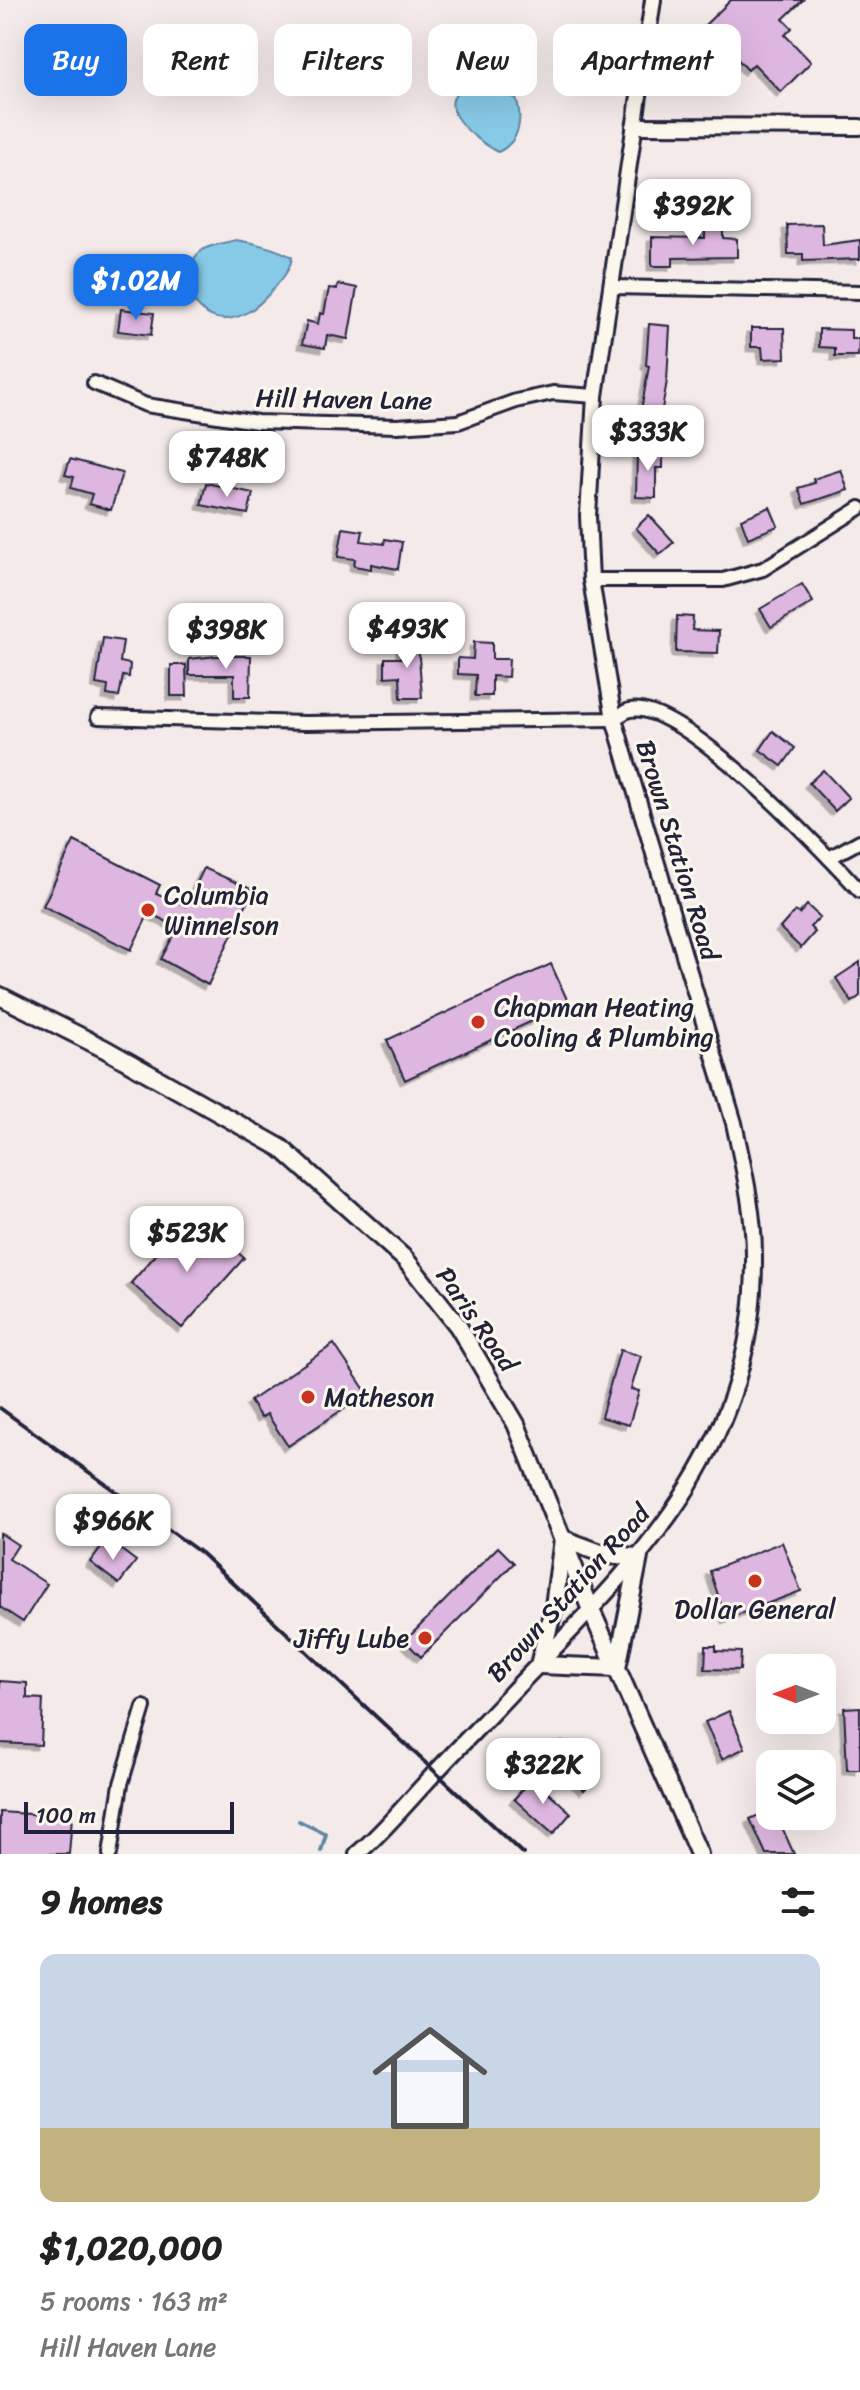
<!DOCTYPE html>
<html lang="en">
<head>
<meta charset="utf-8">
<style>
	:root { --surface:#fff; --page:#f2f2f2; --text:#222; --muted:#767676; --accent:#1a73e8 }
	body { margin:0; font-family:Sriracha,sans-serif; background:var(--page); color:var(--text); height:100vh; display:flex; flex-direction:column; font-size:30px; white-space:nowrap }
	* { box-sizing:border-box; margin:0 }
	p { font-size:26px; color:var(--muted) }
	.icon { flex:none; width:44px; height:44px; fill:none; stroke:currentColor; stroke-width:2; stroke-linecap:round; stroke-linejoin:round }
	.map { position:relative; height:1854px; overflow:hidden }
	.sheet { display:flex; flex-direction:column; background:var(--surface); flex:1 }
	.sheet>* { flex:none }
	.banner { position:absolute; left:24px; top:24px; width:812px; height:72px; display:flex; gap:16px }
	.needle { width:52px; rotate:270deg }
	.buttons { position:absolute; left:756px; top:1654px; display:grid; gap:16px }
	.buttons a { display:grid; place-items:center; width:80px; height:80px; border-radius:16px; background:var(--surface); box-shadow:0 8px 32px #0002; font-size:40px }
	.scale { position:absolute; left:24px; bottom:20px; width:210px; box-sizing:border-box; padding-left:8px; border:4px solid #22223b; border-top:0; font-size:22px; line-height:28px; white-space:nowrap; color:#22223b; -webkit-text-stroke:6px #fbf7ec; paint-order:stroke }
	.price { position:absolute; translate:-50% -68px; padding:0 18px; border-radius:16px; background:#fff; color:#222; font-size:26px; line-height:52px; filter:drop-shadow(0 2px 4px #0008) }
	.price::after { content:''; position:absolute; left:50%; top:48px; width:24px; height:18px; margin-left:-12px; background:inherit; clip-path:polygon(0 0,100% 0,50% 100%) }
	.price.current { background:var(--accent); color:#fff }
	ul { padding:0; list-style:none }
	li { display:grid; align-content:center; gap:16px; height:424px; padding:0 40px }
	li span { display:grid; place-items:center; height:248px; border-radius:16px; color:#555 }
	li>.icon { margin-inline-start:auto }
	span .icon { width:144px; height:144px; fill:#fffc; stroke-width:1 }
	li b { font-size:34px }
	h2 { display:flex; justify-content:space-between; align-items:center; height:96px; padding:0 40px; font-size:34px }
	.pill { padding:0 28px; border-radius:16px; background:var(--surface); box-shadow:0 8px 32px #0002; font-size:28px; line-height:72px }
	.pill.current { background:var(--accent); color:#fff }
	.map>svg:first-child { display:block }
	.water { fill:#87cae8; stroke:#5f87a3; stroke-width:2 }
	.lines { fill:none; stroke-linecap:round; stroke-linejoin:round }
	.stream { stroke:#5f87a3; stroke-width:4 }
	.building { fill:#deb7e0; stroke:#22223b; stroke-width:2; filter:url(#shadow) }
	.minor-casing { stroke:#22223b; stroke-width:18 }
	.tertiary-casing { stroke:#22223b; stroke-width:20 }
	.secondary-casing { stroke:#22223b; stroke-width:22 }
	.minor { stroke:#fbf7ec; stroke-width:12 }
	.tertiary { stroke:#fbf7ec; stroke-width:14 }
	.secondary { stroke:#fbf7ec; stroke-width:16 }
	.rail { stroke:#22223b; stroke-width:4 }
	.poi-dot { fill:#c8321e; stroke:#fbf7ec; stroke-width:3 }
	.labels { text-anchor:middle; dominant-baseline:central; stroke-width:6; stroke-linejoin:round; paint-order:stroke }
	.street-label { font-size:26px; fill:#22223b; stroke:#fbf7ec }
	.poi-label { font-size:26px; fill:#22223b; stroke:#fbf7ec; text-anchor:start }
</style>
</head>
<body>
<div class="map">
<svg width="860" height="1854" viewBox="0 0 860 1854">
	<defs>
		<filter id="shadow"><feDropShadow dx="-4.5" dy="4.5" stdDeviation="0" flood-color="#0004"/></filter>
	</defs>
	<rect width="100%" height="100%" fill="#f5eaea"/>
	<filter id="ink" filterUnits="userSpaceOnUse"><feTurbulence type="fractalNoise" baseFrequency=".0125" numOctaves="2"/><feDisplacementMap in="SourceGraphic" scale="16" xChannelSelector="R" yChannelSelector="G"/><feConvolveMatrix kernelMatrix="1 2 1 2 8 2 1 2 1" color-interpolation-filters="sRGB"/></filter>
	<g filter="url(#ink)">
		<g class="water">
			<path d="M 468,85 L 516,98 C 523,119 520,142 498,152 C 477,141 427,104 468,85 Z"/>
			<path d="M 236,240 C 256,243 273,247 292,257 C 290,272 280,281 270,293 C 212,359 164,282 201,251 C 209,244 226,243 236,240 Z"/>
		</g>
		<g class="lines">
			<polyline class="stream" points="299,1821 326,1834 321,1851"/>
		</g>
		<g class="building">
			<polygon points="731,0 803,0 783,19 792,28 785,35 811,62 781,92 754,64 748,70 705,25"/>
			<polygon points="822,224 823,245 860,240 860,259 803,261 803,254 788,254 787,225"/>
			<polygon points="705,227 723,227 723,238 737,239 737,257 673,258 673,266 652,266 652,237 705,238"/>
			<polygon points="338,284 357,288 348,339 327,335 325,348 302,344 307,321 318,324 320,313 324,314 329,288 337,289"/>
			<polygon points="121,309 154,313 151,335 118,331"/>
			<polygon points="649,324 670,326 667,381 659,426 639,422 649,366 646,365"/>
			<polygon points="751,328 784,328 785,358 763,359 762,347 751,347"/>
			<polygon points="819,329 851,330 851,339 859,339 858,356 835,356 835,348 819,347"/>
			<polygon points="637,451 663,452 663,468 656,468 656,498 636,497"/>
			<polygon points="70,459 122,473 111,510 89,504 92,494 71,488 74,477 65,475"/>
			<polygon points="841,470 848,490 804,504 798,488 815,483 813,479"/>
			<polygon points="206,483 253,493 248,514 201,505"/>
			<polygon points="770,507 778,526 748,538 741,519"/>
			<polygon points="649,515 674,542 660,554 636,528"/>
			<polygon points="343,528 363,531 361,541 384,544 385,539 402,542 398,569 371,564 371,569 354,566 355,559 338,557"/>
			<polygon points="802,584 813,602 771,627 760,609"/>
			<polygon points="677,616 693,617 692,630 719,631 718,653 676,652"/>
			<polygon points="103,638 123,641 120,662 130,664 129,677 123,676 119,697 107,695 108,686 96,684"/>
			<polygon points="401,642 418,642 422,698 401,698 400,676 385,677 385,658 401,658"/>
			<polygon points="474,642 492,643 492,659 509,659 508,677 492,676 492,696 475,696 476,675 458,674 458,658 473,659"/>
			<polygon points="217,656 251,656 250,697 234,697 234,675 189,675 189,659"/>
			<polygon points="171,665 186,665 187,696 171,696"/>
			<polygon points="773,731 795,748 782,766 760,750"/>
			<polygon points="823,770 849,798 835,811 809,783"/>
			<polygon points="74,841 160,885 156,893 186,906 204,868 253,890 208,985 161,959 178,927 149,913 131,950 43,906"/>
			<polygon points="807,905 820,917 810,927 815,932 801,948 780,928 795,911 799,914"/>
			<polygon points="860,962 860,996 852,1002 836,978"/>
			<polygon points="551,964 569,1004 405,1080 387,1040"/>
			<polygon points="209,1226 244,1258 182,1328 131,1283 176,1232 191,1245"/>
			<polygon points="334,1344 367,1393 288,1446 267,1414 261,1418 250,1401"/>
			<polygon points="620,1350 641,1356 631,1389 639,1391 629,1425 601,1417"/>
			<polygon points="0,1533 18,1545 9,1559 47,1584 23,1622 0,1607"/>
			<polygon points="107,1539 136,1561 119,1584 90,1562"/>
			<polygon points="782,1542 801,1591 726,1619 710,1571"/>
			<polygon points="498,1547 514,1563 421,1657 405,1641"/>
			<polygon points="706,1646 716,1646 716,1651 741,1652 740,1670 705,1669"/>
			<polygon points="0,1681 27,1683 27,1698 43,1699 41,1745 0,1743"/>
			<polygon points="860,1707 860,1770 847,1770 844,1708"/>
			<polygon points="729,1711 745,1748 722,1759 705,1722"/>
			<polygon points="562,1742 597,1777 584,1790 549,1756"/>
			<polygon points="533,1778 571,1813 553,1834 514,1799"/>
			<polygon points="770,1810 770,1816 777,1816 794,1854 766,1854 750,1819"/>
			<polygon points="0,1812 72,1817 69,1854 0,1854"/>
		</g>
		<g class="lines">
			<defs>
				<g id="minor">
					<polyline points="611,287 860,292"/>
					<polyline points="94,383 146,405 257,422 397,426 458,422 516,401 553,393 595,396"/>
					<polyline points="591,580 723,580 763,569 860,508"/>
					<path d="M 98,717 L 305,723 L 614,719 C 618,717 625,711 630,710 C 681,699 824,852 860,891"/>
					<polyline points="829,858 860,841"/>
					<polyline points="110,1854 121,1784 144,1707"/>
				</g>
				<g id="tertiary">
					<polyline points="634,126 860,127"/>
					<path d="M 357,1854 C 380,1835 400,1811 420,1789 C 450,1756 482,1724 512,1692 C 638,1561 756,1452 754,1255 C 754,1210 743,1166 734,1123 L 614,719 L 591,580 L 588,516 L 595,396 L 653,0"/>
				</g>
				<g id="secondary">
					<polyline points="0,996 105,1049 281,1148 405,1259 458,1326 516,1424 591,1610 699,1854"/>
					<polygon points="563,1539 606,1555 639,1557 617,1668 539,1665 554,1606"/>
				</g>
			</defs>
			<use href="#minor" class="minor-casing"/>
			<use href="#tertiary" class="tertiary-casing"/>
			<use href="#secondary" class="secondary-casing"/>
			<use href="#minor" class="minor"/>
			<use href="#tertiary" class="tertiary"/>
			<use href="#secondary" class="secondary"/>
			<polyline class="rail" points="0,1408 201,1553 523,1854"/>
		</g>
	</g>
	<g class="poi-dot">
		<circle cx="148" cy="910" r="8"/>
		<circle cx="478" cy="1022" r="8"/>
		<circle cx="308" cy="1397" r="8"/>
		<circle cx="755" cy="1581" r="8"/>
		<circle cx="425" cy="1638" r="8"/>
	</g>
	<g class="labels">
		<g class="street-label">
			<text transform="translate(344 399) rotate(1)">Hill Haven Lane</text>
			<text transform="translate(678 850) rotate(73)">Brown Station Road</text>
			<text transform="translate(477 1319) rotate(55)">Paris Road</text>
			<text transform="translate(568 1593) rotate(-48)">Brown Station Road</text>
		</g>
		<g class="poi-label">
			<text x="164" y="895">Columbia<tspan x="164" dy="30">Winnelson</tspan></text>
			<text x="494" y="1007">Chapman Heating<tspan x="494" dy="30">Cooling &amp; Plumbing</tspan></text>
			<text x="324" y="1397">Matheson</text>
			<text x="755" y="1609" text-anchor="middle">Dollar General</text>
			<text x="409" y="1638" text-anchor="end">Jiffy Lube</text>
		</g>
	</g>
</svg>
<div class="buttons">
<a><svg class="needle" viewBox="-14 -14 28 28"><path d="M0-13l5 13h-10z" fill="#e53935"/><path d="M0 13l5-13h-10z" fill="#767676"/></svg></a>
<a><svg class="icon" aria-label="layers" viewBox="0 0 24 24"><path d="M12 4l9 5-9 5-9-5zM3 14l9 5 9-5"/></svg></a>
</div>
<div class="scale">100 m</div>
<b class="price" style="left:693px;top:247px">$392K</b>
<b class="price current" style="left:136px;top:322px">$1.02M</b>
<b class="price" style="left:648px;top:473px">$333K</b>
<b class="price" style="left:227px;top:499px">$748K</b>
<b class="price" style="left:407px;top:670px">$493K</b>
<b class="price" style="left:226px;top:671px">$398K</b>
<b class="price" style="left:187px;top:1274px">$523K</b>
<b class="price" style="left:113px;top:1562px">$966K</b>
<b class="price" style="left:543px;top:1806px">$322K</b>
<div class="banner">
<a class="pill current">Buy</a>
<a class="pill">Rent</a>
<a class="pill">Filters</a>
<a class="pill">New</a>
<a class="pill">Apartment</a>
</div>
</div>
<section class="sheet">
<h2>9 homes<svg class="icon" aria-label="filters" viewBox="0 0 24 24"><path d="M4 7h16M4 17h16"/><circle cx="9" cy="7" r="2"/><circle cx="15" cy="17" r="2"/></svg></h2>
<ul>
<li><span style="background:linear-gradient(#c9d6e8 70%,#c2b280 0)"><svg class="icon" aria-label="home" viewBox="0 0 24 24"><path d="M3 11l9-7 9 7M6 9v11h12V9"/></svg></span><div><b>$1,020,000</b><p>5 rooms · 163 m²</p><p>Hill Haven Lane</p></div></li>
</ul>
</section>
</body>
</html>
